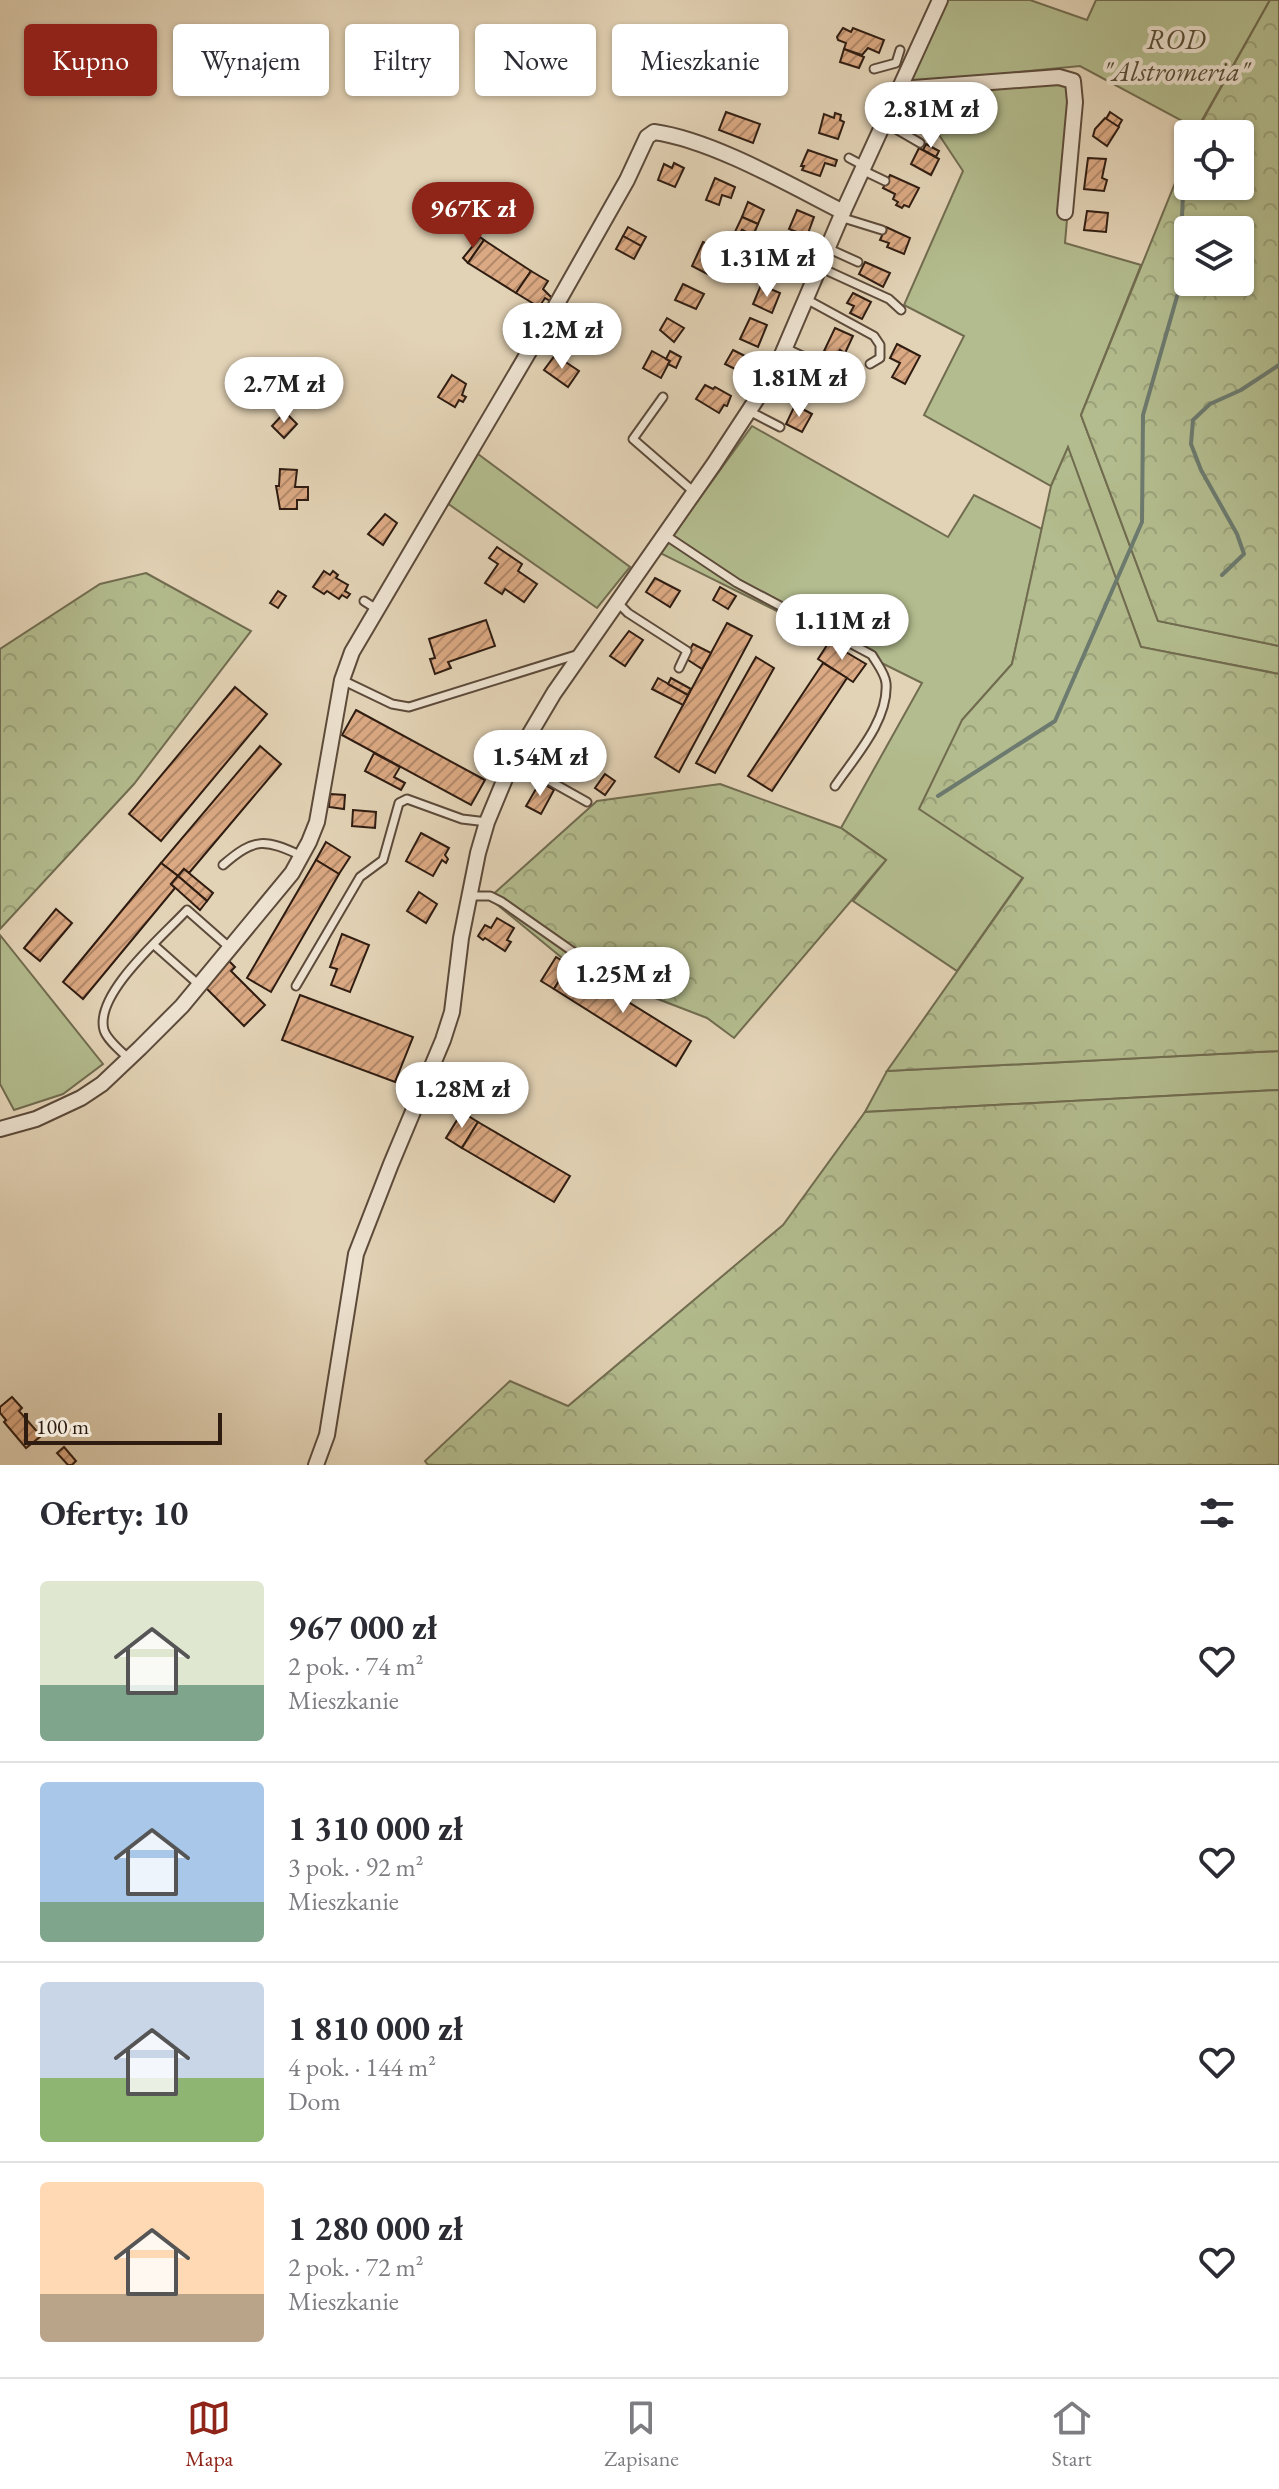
<!DOCTYPE html>
<html lang="pl">
<head>
<meta charset="utf-8">
<style>
	:root { --surface:#fff; --page:#f7f7f7; --text:#2b2b33; --muted:#7c7c81; --line:#e1e1e2; --accent:#8f2418 }
	body { margin:0; font-family:"EB Garamond",serif; background:var(--page); color:var(--text); height:100vh; display:flex; flex-direction:column; font-size:30px; white-space:nowrap }
	* { box-sizing:border-box; margin:0 }
	p { font-size:26px; color:var(--muted) }
	.icon { flex:none; width:44px; height:44px; fill:none; stroke:currentColor; stroke-width:2; stroke-linecap:round; stroke-linejoin:round }
	.map { position:relative; height:1465px; overflow:hidden }
	.details { display:flex; flex-direction:column; background:var(--surface); flex:1 }
	.details>* { flex:none }
	.hud { position:absolute; left:24px; top:24px; width:800px; height:72px; display:flex; gap:16px }
	.controls { position:absolute; left:1174px; top:120px; display:grid; gap:16px }
	.controls a { display:grid; place-items:center; width:80px; height:80px; border-radius:8px; background:var(--surface); box-shadow:0 2px 6px #0004; font-size:40px }
	.scale { position:absolute; left:24px; bottom:20px; width:198px; box-sizing:border-box; padding-left:8px; border:4px solid #2f1c11; border-top:0; font-size:22px; line-height:28px; white-space:nowrap; color:#2f1c11; -webkit-text-stroke:6px #ede2d0; paint-order:stroke }
	.price { position:absolute; translate:-50% -68px; padding:0 18px; border-radius:28px; background:#fff; color:#222; font-size:26px; line-height:52px; filter:drop-shadow(0 2px 4px #0008) }
	.price::after { content:''; position:absolute; left:50%; top:48px; width:24px; height:18px; margin-left:-12px; background:inherit; clip-path:polygon(0 0,100% 0,50% 100%) }
	.price.active { background:var(--accent); color:#fff }
	ul { padding:0; list-style:none }
	li { display:flex; align-items:center; gap:24px; height:200px; padding:0 40px }
	li+li { border-top:2px solid var(--line) }
	li span { display:grid; place-items:center; flex:none; width:224px; height:160px; border-radius:8px; color:#555 }
	li>.icon { margin-inline-start:auto }
	span .icon { width:96px; height:96px; fill:#fffc; stroke-width:1 }
	li b { font-size:34px }
	h2 { display:flex; justify-content:space-between; align-items:center; height:96px; padding:0 40px; font-size:34px }
	.chip { padding:0 28px; border-radius:8px; background:var(--surface); box-shadow:0 2px 6px #0004; font-size:28px; line-height:72px }
	.chip.active { background:var(--accent); color:#fff }
	.dock { display:flex; justify-content:space-around; align-items:center; height:112px; border-top:2px solid var(--line); background:var(--surface); font-size:22px; color:var(--muted) }
	.dock a { display:grid; justify-items:center; gap:4px }
	.dock .active { color:var(--accent) }
	.map>svg:first-child { display:block }
	.green { fill:#b3bc8e; stroke:#716c50; stroke-width:2 }
	.forest { fill:url(#forest-crowns); stroke:#716c50; stroke-width:2; fill-rule:evenodd }
	.lines { fill:none; stroke-linecap:round; stroke-linejoin:round }
	.stream { stroke:#6c7a6f; stroke-width:4 }
	.building { fill:url(#building-hatch); stroke:#2f1c11; stroke-width:2 }
	.lane-casing { stroke:#5c4a3a; stroke-width:11 }
	.street-casing { stroke:#5c4a3a; stroke-width:18 }
	.lane { stroke:#ede2d0; stroke-width:7 }
	.street { stroke:#ede2d0; stroke-width:14 }
	.labels { text-anchor:middle; dominant-baseline:central; stroke-width:8; stroke-linejoin:round; paint-order:stroke }
	.park-label { font-size:28px; font-style:italic; fill:#574c36; stroke:#ede2d0 }
</style>
</head>
<body>
<div class="map">
<svg width="1279" height="1465" viewBox="0 0 1279 1465">
	<defs>
		<pattern id="forest-crowns" width="20" height="18" patternUnits="userSpaceOnUse" patternTransform="scale(2)"><rect width="20" height="18" fill="#b3bc8e"/><path d="M2 6a3 3 0 1 1 6 0M12 15a3 3 0 1 1 6 0" fill="none" stroke="#9aa179"/></pattern>
		<pattern id="building-hatch" width="6" height="6" patternUnits="userSpaceOnUse" patternTransform="scale(2)"><rect width="6" height="6" fill="#dba983"/><path d="M-1 1l2-2M0 6l6-6M5 7l2-2" fill="none" stroke="#b2896a"/></pattern>
	</defs>
	<rect width="100%" height="100%" fill="#e3d3b6"/>
	<filter id="stains"><feTurbulence type="fractalNoise" baseFrequency=".0025" numOctaves="4"/><feColorMatrix values="0 0 0 0 .2 0 0 0 0 .09 0 0 0 0 .02 0 0 0 .5 -.17"/></filter>
	<radialGradient id="worn" r=".72"><stop offset=".6" stop-color="#630" stop-opacity="0"/><stop offset="1" stop-color="#630" stop-opacity=".3"/></radialGradient>
	<g class="green">
		<polygon points="948,0 1030,0 1087,20 1096,0 1270,0 1197,129 1080,66 909,83"/>
		<polygon points="1079,77 1065,243 1141,265 1081,415 1158,621 1279,646 1279,674 1141,647 1068,448 1051,486 924,415 964,336 904,305 963,171 910,91"/>
		<polygon points="752,426 948,537 974,495 1042,529 1012,664 962,720 1023,877 957,971 853,901 886,860 841,828 922,683 660,553"/>
		<polygon points="478,454 630,567 597,608 447,503"/>
		<polygon points="0,935 103,1064 63,1094 14,1110 0,1084"/>
		<polygon points="1279,1051 1279,1090 865,1112 887,1071"/>
	</g>
	<g class="forest">
		<path d="M 1270,0 L 1279,0 L 1279,646 L 1158,621 L 1081,415 L 1188,151 L 1188,186 L 1240,186 L 1240,134 L 1195,134 ZM 1240,230 L 1240,282 L 1188,282 L 1188,230 Z"/>
		<polygon points="1068,447 1141,647 1279,674 1279,1051 887,1071 1023,878 919,809 962,720 1012,664 1051,486"/>
		<polygon points="146,573 251,631 134,784 0,929 0,649 100,584"/>
		<polygon points="720,784 841,828 886,860 734,1038 707,1018 572,966 489,898 597,801"/>
		<polygon points="1279,1090 1279,1465 428,1465 425,1461 510,1381 568,1406 783,1225 865,1112"/>
	</g>
	<g class="lines">
		<g class="stream">
			<polyline points="1222,575 1244,554 1237,534 1201,470 1191,444 1193,420 1210,404 1241,390 1279,365"/>
			<polyline points="938,796 1055,721 1142,522 1143,415 1178,293 1186,138"/>
		</g>
	</g>
	<g class="building">
		<polygon points="843,28 851,32 853,28 884,40 879,53 868,48 862,55 844,49 846,43 838,40 837,37"/>
		<polygon points="844,49 864,57 859,68 840,62"/>
		<polygon points="726,112 760,124 753,143 719,130"/>
		<polygon points="1110,112 1122,120 1118,127 1106,119"/>
		<polygon points="835,113 841,115 840,120 844,122 838,139 819,133 824,114 834,118"/>
		<polygon points="1105,118 1119,127 1107,146 1093,136 1095,129"/>
		<polygon points="926,144 939,151 936,157 923,150"/>
		<polygon points="919,148 939,159 931,175 911,164"/>
		<polygon points="808,150 837,160 835,166 825,163 820,176 802,170 804,166 801,166"/>
		<polygon points="1088,158 1106,159 1102,178 1107,180 1104,191 1084,189"/>
		<polygon points="674,163 684,168 675,187 658,180 664,164 672,168"/>
		<polygon points="890,175 919,188 909,207 904,205 902,208 896,205 898,202 893,199 895,194 883,188"/>
		<polygon points="715,178 735,187 731,198 722,195 719,205 706,200"/>
		<polygon points="748,202 764,210 758,224 742,217"/>
		<polygon points="797,210 814,217 807,236 789,229"/>
		<polygon points="1087,211 1108,213 1106,232 1084,230"/>
		<polygon points="742,217 758,224 753,236 742,230 737,241 732,238"/>
		<polygon points="628,227 646,237 641,246 623,236"/>
		<polygon points="886,227 910,238 904,254 887,247 889,243 880,240"/>
		<polygon points="742,230 752,235 748,244 738,239"/>
		<polygon points="623,236 641,246 634,259 616,249"/>
		<polygon points="480,237 484,240 468,263 463,258"/>
		<polygon points="484,240 531,271 516,293 468,263"/>
		<polygon points="776,241 798,250 790,269 771,261"/>
		<polygon points="703,242 717,249 711,261 717,264 711,276 692,266"/>
		<polygon points="865,262 890,273 883,287 859,274"/>
		<polygon points="531,271 548,281 543,289 552,298 550,301 545,298 539,307 516,293"/>
		<polygon points="683,284 704,294 696,309 675,300"/>
		<polygon points="761,285 780,293 772,313 753,304"/>
		<polygon points="853,293 871,302 862,319 850,313 854,306 847,303"/>
		<polygon points="580,309 598,319 585,340 567,329"/>
		<polygon points="667,318 684,328 674,342 660,330"/>
		<polygon points="750,318 767,325 758,347 740,339"/>
		<polygon points="835,328 853,336 845,353 840,350 836,357 824,351"/>
		<polygon points="897,344 920,356 905,384 892,377 900,363 890,358"/>
		<polygon points="733,350 749,358 741,372 725,364"/>
		<polygon points="652,351 670,361 661,378 643,368"/>
		<polygon points="670,351 681,357 676,368 668,364 670,361 666,359"/>
		<polygon points="555,355 579,371 568,387 544,370"/>
		<polygon points="813,371 828,379 817,399 802,391"/>
		<polygon points="452,375 466,384 462,395 466,397 463,402 459,400 455,407 438,397"/>
		<polygon points="705,385 713,389 715,387 731,396 727,406 724,405 719,413 696,399"/>
		<polygon points="795,405 812,414 802,432 786,424"/>
		<polygon points="285,412 297,424 284,438 272,426"/>
		<polygon points="280,469 297,470 295,487 308,487 308,500 297,500 297,509 280,509 276,486 279,486"/>
		<polygon points="385,514 397,523 383,545 368,534"/>
		<polygon points="497,547 522,564 518,571 537,584 524,602 505,589 502,594 485,583 498,564 489,558"/>
		<polygon points="324,571 330,575 333,571 338,575 336,578 348,585 345,591 350,594 347,598 342,595 339,599 327,591 324,594 313,587"/>
		<polygon points="655,578 680,591 670,607 646,592"/>
		<polygon points="720,587 736,596 728,609 713,600"/>
		<polygon points="278,591 286,596 278,608 270,603"/>
		<polygon points="486,620 495,646 448,662 451,668 435,674 430,659 435,658 429,639"/>
		<polygon points="727,623 752,636 679,772 655,757"/>
		<polygon points="629,631 643,640 625,666 610,656"/>
		<polygon points="829,642 866,664 853,682 818,659"/>
		<polygon points="693,644 711,653 702,669 685,658"/>
		<polygon points="756,657 774,668 715,773 696,763"/>
		<polygon points="823,663 847,678 772,791 748,776"/>
		<polygon points="658,678 688,695 683,705 652,689"/>
		<polygon points="671,678 691,689 688,695 668,684"/>
		<polygon points="235,687 267,714 161,841 129,814"/>
		<polygon points="356,710 485,780 471,805 342,735"/>
		<polygon points="553,736 580,750 579,753 583,760 580,764 570,768 543,753"/>
		<polygon points="260,746 281,764 189,873 184,869 178,876 161,863"/>
		<polygon points="374,753 400,767 394,777 405,783 401,790 365,771"/>
		<polygon points="605,774 615,781 605,795 595,788"/>
		<polygon points="540,782 554,790 541,814 526,806"/>
		<polygon points="330,794 345,795 344,809 329,807"/>
		<polygon points="353,810 376,812 375,828 352,826"/>
		<polygon points="421,833 449,848 445,855 448,859 446,863 442,860 433,876 406,861"/>
		<polygon points="326,842 350,857 339,874 316,860"/>
		<polygon points="316,860 339,874 271,992 247,978"/>
		<polygon points="161,863 178,876 171,884 175,888 83,999 63,982"/>
		<polygon points="184,869 213,893 207,901 178,876"/>
		<polygon points="178,876 207,901 200,910 171,884"/>
		<polygon points="419,892 437,904 426,923 407,911"/>
		<polygon points="56,909 72,923 40,961 24,948"/>
		<polygon points="497,918 514,928 507,940 511,942 505,951 485,938 483,940 478,936 485,925 491,928"/>
		<polygon points="342,934 369,945 350,992 331,985 337,969 330,967"/>
		<polygon points="556,957 569,965 554,989 541,981"/>
		<polygon points="229,961 235,967 231,971 265,1005 244,1026 204,986"/>
		<polygon points="569,965 691,1041 676,1066 554,989"/>
		<polygon points="300,995 413,1037 395,1082 282,1040"/>
		<polygon points="462,1112 478,1122 462,1148 446,1138"/>
		<polygon points="478,1122 570,1176 554,1202 462,1148"/>
		<polygon points="12,1397 22,1408 19,1411 41,1436 26,1448 4,1422 6,1420 0,1413 0,1407"/>
		<polygon points="64,1447 76,1461 72,1465 68,1465 57,1453"/>
	</g>
	<g class="lines">
		<defs>
			<g id="lane">
				<polyline points="874,69 896,63 900,50"/>
				<polyline points="884,122 920,143"/>
				<polyline points="849,158 864,166"/>
				<polyline points="862,170 885,181"/>
				<polyline points="840,217 882,230"/>
				<polyline points="827,248 858,262"/>
				<polyline points="819,267 889,299 901,310"/>
				<polyline points="806,299 874,336 880,345 880,358 870,364"/>
				<polyline points="785,348 841,374"/>
				<polyline points="663,397 633,439 694,492"/>
				<polyline points="749,411 780,427"/>
				<path d="M 665,535 L 737,583 L 872,655 C 877,664 885,673 886,683 C 889,720 854,758 835,786"/>
				<polyline points="364,601 378,610"/>
				<polyline points="617,602 628,613 687,651 679,668"/>
				<polyline points="342,680 392,704 409,707 579,654"/>
				<polyline points="514,761 587,802"/>
				<path d="M 223,865 C 255,837 265,839 302,856"/>
				<polyline points="470,896 490,896 502,902 572,951"/>
				<polyline points="154,945 198,984"/>
				<polyline points="296,986 360,877 383,860 399,803 407,799 462,819 487,822"/>
				<path d="M 128,1058 C 121,1051 107,1040 104,1030 C 94,994 163,936 187,910 L 229,947"/>
			</g>
			<g id="street">
				<polyline points="900,89 1059,77 1073,81 1075,102 1065,212"/>
				<path d="M 0,1129 L 36,1119 L 81,1098 L 102,1084 L 140,1048 L 182,1006 L 292,873 L 309,842 L 317,822 L 342,680 L 352,652 L 550,316 L 627,180 L 647,137 L 654,132 C 712,140 790,185 843,212"/>
				<polyline points="316,1465 327,1435 356,1254 391,1164 443,1040 452,1012 461,938 478,853 487,822 509,769 554,693 714,464 775,371 843,212 940,0"/>
			</g>
		</defs>
		<use href="#lane" class="lane-casing"/>
		<use href="#street" class="street-casing"/>
		<use href="#lane" class="lane"/>
		<use href="#street" class="street"/>
	</g>
	<g class="labels">
		<g class="park-label">
			<text x="1176" y="39">ROD<tspan x="1176" dy="32">"Alstromeria"</tspan></text>
		</g>
	</g>
	<rect width="100%" height="100%" filter="url(#stains)"/>
	<rect width="100%" height="100%" fill="url(#worn)"/>
</svg>
<div class="controls">
<a><svg class="icon" aria-label="locate" viewBox="0 0 24 24"><circle cx="12" cy="12" r="6"/><path d="M12 2v4M12 18v4M2 12h4M18 12h4"/></svg></a>
<a><svg class="icon" aria-label="layers" viewBox="0 0 24 24"><path d="M12 4l9 5-9 5-9-5zM3 14l9 5 9-5"/></svg></a>
</div>
<div class="scale">100 m</div>
<b class="price" style="left:931px;top:150px">2.81M zł</b>
<b class="price active" style="left:473px;top:250px">967K zł</b>
<b class="price" style="left:767px;top:299px">1.31M zł</b>
<b class="price" style="left:562px;top:371px">1.2M zł</b>
<b class="price" style="left:799px;top:419px">1.81M zł</b>
<b class="price" style="left:284px;top:425px">2.7M zł</b>
<b class="price" style="left:842px;top:662px">1.11M zł</b>
<b class="price" style="left:540px;top:798px">1.54M zł</b>
<b class="price" style="left:623px;top:1015px">1.25M zł</b>
<b class="price" style="left:462px;top:1130px">1.28M zł</b>
<div class="hud">
<a class="chip active">Kupno</a>
<a class="chip">Wynajem</a>
<a class="chip">Filtry</a>
<a class="chip">Nowe</a>
<a class="chip">Mieszkanie</a>
</div>
</div>
<section class="details">
<h2>Oferty: 10<svg class="icon" aria-label="filters" viewBox="0 0 24 24"><path d="M4 7h16M4 17h16"/><circle cx="9" cy="7" r="2"/><circle cx="15" cy="17" r="2"/></svg></h2>
<ul>
<li><span style="background:linear-gradient(#dfe7d0 65%,#7fa58c 0)"><svg class="icon" aria-label="home" viewBox="0 0 24 24"><path d="M3 11l9-7 9 7M6 9v11h12V9"/></svg></span><div><b>967 000 zł</b><p>2 pok. · 74 m²</p><p>Mieszkanie</p></div><svg class="icon" aria-label="heart" viewBox="0 0 24 24"><path d="M12 20l-8-8c-3-5 5-10 8-4 3-6 11-1 8 4z"/></svg></li>
<li><span style="background:linear-gradient(#a9c7e8 75%,#7fa58c 0)"><svg class="icon" aria-label="home" viewBox="0 0 24 24"><path d="M3 11l9-7 9 7M6 9v11h12V9"/></svg></span><div><b>1 310 000 zł</b><p>3 pok. · 92 m²</p><p>Mieszkanie</p></div><svg class="icon" aria-label="heart" viewBox="0 0 24 24"><path d="M12 20l-8-8c-3-5 5-10 8-4 3-6 11-1 8 4z"/></svg></li>
<li><span style="background:linear-gradient(#c9d6e8 60%,#8fb573 0)"><svg class="icon" aria-label="home" viewBox="0 0 24 24"><path d="M3 11l9-7 9 7M6 9v11h12V9"/></svg></span><div><b>1 810 000 zł</b><p>4 pok. · 144 m²</p><p>Dom</p></div><svg class="icon" aria-label="heart" viewBox="0 0 24 24"><path d="M12 20l-8-8c-3-5 5-10 8-4 3-6 11-1 8 4z"/></svg></li>
<li><span style="background:linear-gradient(#ffd9b3 70%,#b9a48a 0)"><svg class="icon" aria-label="home" viewBox="0 0 24 24"><path d="M3 11l9-7 9 7M6 9v11h12V9"/></svg></span><div><b>1 280 000 zł</b><p>2 pok. · 72 m²</p><p>Mieszkanie</p></div><svg class="icon" aria-label="heart" viewBox="0 0 24 24"><path d="M12 20l-8-8c-3-5 5-10 8-4 3-6 11-1 8 4z"/></svg></li>
</ul>
</section>
<nav class="dock">
<a class="active"><svg class="icon" aria-label="map" viewBox="0 0 24 24"><path d="M3 6l6-2 6 2 6-2v14l-6 2-6-2-6 2zM9 4v14M15 6v14"/></svg>Mapa</a>
<a><svg class="icon" aria-label="saved" viewBox="0 0 24 24"><path d="M7 4h10v16l-5-4-5 4z"/></svg>Zapisane</a>
<a><svg class="icon" aria-label="home" viewBox="0 0 24 24"><path d="M3 11l9-7 9 7M6 9v11h12V9"/></svg>Start</a>
</nav>
</body>
</html>
